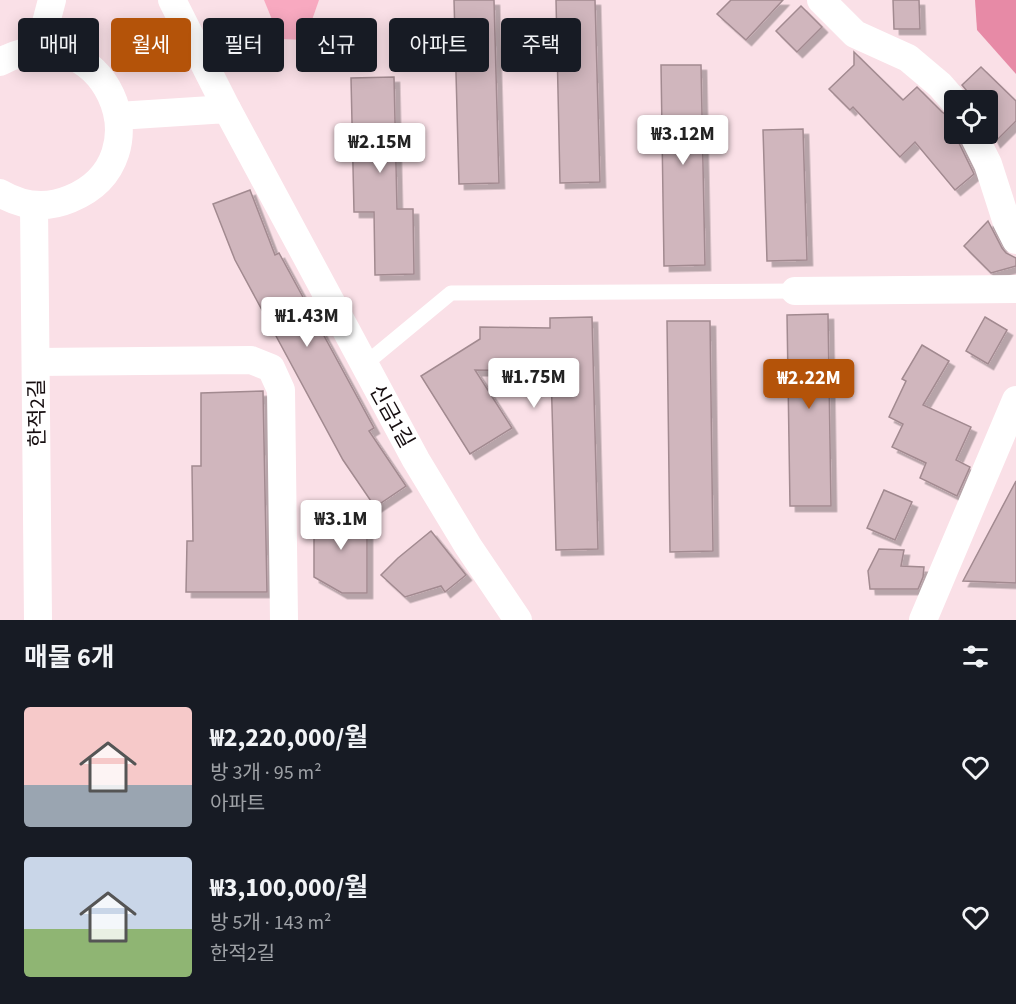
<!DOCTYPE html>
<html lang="ko">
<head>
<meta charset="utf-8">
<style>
	:root { --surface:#171b24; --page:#20242c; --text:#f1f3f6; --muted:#9ea1a6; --accent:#b45309 }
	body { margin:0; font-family:"Source Sans 3","Noto Sans KR",sans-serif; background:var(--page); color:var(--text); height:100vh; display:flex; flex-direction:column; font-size:22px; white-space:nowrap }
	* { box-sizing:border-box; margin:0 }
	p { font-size:20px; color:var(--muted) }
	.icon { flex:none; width:33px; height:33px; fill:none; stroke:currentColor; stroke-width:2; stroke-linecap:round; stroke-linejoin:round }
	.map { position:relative; height:620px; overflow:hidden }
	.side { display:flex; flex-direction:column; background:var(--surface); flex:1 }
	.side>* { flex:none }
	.banner { position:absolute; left:18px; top:18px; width:600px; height:54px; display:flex; gap:12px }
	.tools { position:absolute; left:944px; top:90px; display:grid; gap:12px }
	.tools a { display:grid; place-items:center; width:54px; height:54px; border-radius:6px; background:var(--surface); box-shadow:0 3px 15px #0003; font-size:30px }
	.price { position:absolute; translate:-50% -51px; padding:0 14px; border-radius:6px; background:#fff; color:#222; font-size:20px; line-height:39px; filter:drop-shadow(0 2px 3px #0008) }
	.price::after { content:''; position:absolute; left:50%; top:36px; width:18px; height:14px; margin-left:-9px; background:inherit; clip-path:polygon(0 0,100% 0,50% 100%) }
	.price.on { background:var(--accent); color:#fff }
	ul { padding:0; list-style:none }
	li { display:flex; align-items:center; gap:18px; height:150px; padding:0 24px }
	li span { display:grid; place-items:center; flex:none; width:168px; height:120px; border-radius:6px; color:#555 }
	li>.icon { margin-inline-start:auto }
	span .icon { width:72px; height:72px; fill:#fffc; stroke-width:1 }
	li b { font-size:26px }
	h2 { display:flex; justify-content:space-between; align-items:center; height:72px; padding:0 24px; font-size:26px }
	.chip { padding:0 21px; border-radius:6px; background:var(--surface); box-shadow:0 3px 15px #0003; font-size:21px; line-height:54px }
	.chip.on { background:var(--accent); color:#fff }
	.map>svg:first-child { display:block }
	.green { fill:#f8a9c0 }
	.forest { fill:#e78aa6 }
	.building { fill:#d0b6bd; stroke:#a28a90; stroke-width:1.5; filter:url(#shadow) }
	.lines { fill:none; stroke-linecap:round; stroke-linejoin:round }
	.lane { stroke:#fff; stroke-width:15 }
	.street { stroke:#fff; stroke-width:28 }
	.labels { text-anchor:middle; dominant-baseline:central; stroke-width:4.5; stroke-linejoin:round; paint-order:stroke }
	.street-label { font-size:21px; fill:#160e10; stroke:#fff }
</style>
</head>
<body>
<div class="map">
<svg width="1016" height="620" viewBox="0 0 1016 620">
	<defs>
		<filter id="shadow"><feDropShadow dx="5.5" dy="5.5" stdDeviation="0" flood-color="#0004"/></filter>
	</defs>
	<rect width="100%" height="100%" fill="#fae0e7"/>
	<polygon class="green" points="264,0 319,0 305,40 280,39"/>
	<polygon class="forest" points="975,0 1016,0 1016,74 977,30"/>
	<g class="building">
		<polygon points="454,0 494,0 499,183 459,184"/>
		<polygon points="556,0 595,0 600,182 560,183"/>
		<polygon points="731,0 783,0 746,40 717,14"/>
		<polygon points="893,0 919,0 920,29 894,29"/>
		<polygon points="801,6 822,27 797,52 776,31"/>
		<polygon points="854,52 903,100 917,87 942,112 948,116 954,117 954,134 957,134 958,141 974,174 955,190 915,142 900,157 853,107 850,110 829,89 854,65"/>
		<polygon points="661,65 701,65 705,265 664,266"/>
		<polygon points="981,67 1016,101 1016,121 995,142 987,126 987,100 970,100 967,91 962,85"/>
		<polygon points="394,77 397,209 413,209 414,274 375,275 374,212 354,212 351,78"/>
		<polygon points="803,129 807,260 767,261 763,130"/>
		<polygon points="250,190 275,255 279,253 374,428 369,431 406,486 375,507 343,460 235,260 213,204"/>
		<polygon points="988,221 1002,248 1006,253 1016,258 1016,266 991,273 964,246"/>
		<polygon points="828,314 831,506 790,506 787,315"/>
		<polygon points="592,317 598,549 556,550 551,371 475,370 512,428 470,454 421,376 480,339 480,327 550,328 550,318"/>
		<polygon points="985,317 1007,330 988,364 966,351"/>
		<polygon points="667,321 710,321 713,551 670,552"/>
		<polygon points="922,345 949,361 923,405 971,427 956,460 970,467 957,496 920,478 926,463 892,447 903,424 889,417 906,381 902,379"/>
		<polygon points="263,391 267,592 186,592 187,541 193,541 192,466 201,466 201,393"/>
		<polygon points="1016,481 1016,583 963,581"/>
		<polygon points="884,490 912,502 895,540 867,528"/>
		<polygon points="314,513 367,513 367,593 342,593 314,577"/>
		<polygon points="431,531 466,575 445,592 441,586 405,597 381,575 398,558"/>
		<polygon points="879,549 904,550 901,566 924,567 923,577 918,589 870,589 868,571"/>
	</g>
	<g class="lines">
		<polyline class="lane" points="364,365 451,293 795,291"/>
		<g class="street">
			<polyline points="172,0 227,109"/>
			<polyline points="821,0 855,34 908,58 940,85 954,101"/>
			<polyline points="39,49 52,0"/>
			<path d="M 0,62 C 103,7 169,159 70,199 C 46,209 22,206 0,193"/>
			<polyline points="118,116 227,109 416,460 468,546 518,620"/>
			<polyline points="973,134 988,164 1006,220 1016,240"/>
			<polyline points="34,205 38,620"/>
			<polyline points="795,291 1016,289"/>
			<polyline points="36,362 251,360 271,368 281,390 284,620"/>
			<polyline points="923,620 1016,400"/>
		</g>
	</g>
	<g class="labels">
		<g class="street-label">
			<text transform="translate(37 413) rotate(-91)">한적2길</text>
			<text transform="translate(392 416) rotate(61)">신금1길</text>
		</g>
	</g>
</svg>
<div class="tools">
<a><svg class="icon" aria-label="locate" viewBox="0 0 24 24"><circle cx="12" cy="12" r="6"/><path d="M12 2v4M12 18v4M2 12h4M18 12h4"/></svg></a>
</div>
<b class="price" style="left:683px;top:166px">₩3.12M</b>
<b class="price" style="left:380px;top:174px">₩2.15M</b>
<b class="price" style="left:307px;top:348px">₩1.43M</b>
<b class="price" style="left:534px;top:409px">₩1.75M</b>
<b class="price on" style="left:809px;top:410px">₩2.22M</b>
<b class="price" style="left:341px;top:551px">₩3.1M</b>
<div class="banner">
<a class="chip">매매</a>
<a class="chip on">월세</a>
<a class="chip">필터</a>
<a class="chip">신규</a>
<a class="chip">아파트</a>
<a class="chip">주택</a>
</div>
</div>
<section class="side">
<h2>매물 6개<svg class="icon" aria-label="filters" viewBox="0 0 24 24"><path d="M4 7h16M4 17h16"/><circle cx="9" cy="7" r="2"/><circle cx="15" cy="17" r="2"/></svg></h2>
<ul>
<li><span style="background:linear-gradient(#f6c9c9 65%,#9aa5b1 0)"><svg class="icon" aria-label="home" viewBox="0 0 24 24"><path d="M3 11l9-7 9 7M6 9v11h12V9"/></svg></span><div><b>₩2,220,000/월</b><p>방 3개 · 95 m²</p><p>아파트</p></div><svg class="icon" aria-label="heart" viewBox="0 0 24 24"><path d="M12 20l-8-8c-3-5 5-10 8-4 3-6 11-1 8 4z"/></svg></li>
<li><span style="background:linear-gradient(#c9d6e8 60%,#8fb573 0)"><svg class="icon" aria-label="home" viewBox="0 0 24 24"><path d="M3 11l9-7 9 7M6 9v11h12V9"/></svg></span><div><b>₩3,100,000/월</b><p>방 5개 · 143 m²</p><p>한적2길</p></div><svg class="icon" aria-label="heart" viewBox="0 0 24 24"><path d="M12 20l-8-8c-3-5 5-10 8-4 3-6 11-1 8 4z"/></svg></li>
</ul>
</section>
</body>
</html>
